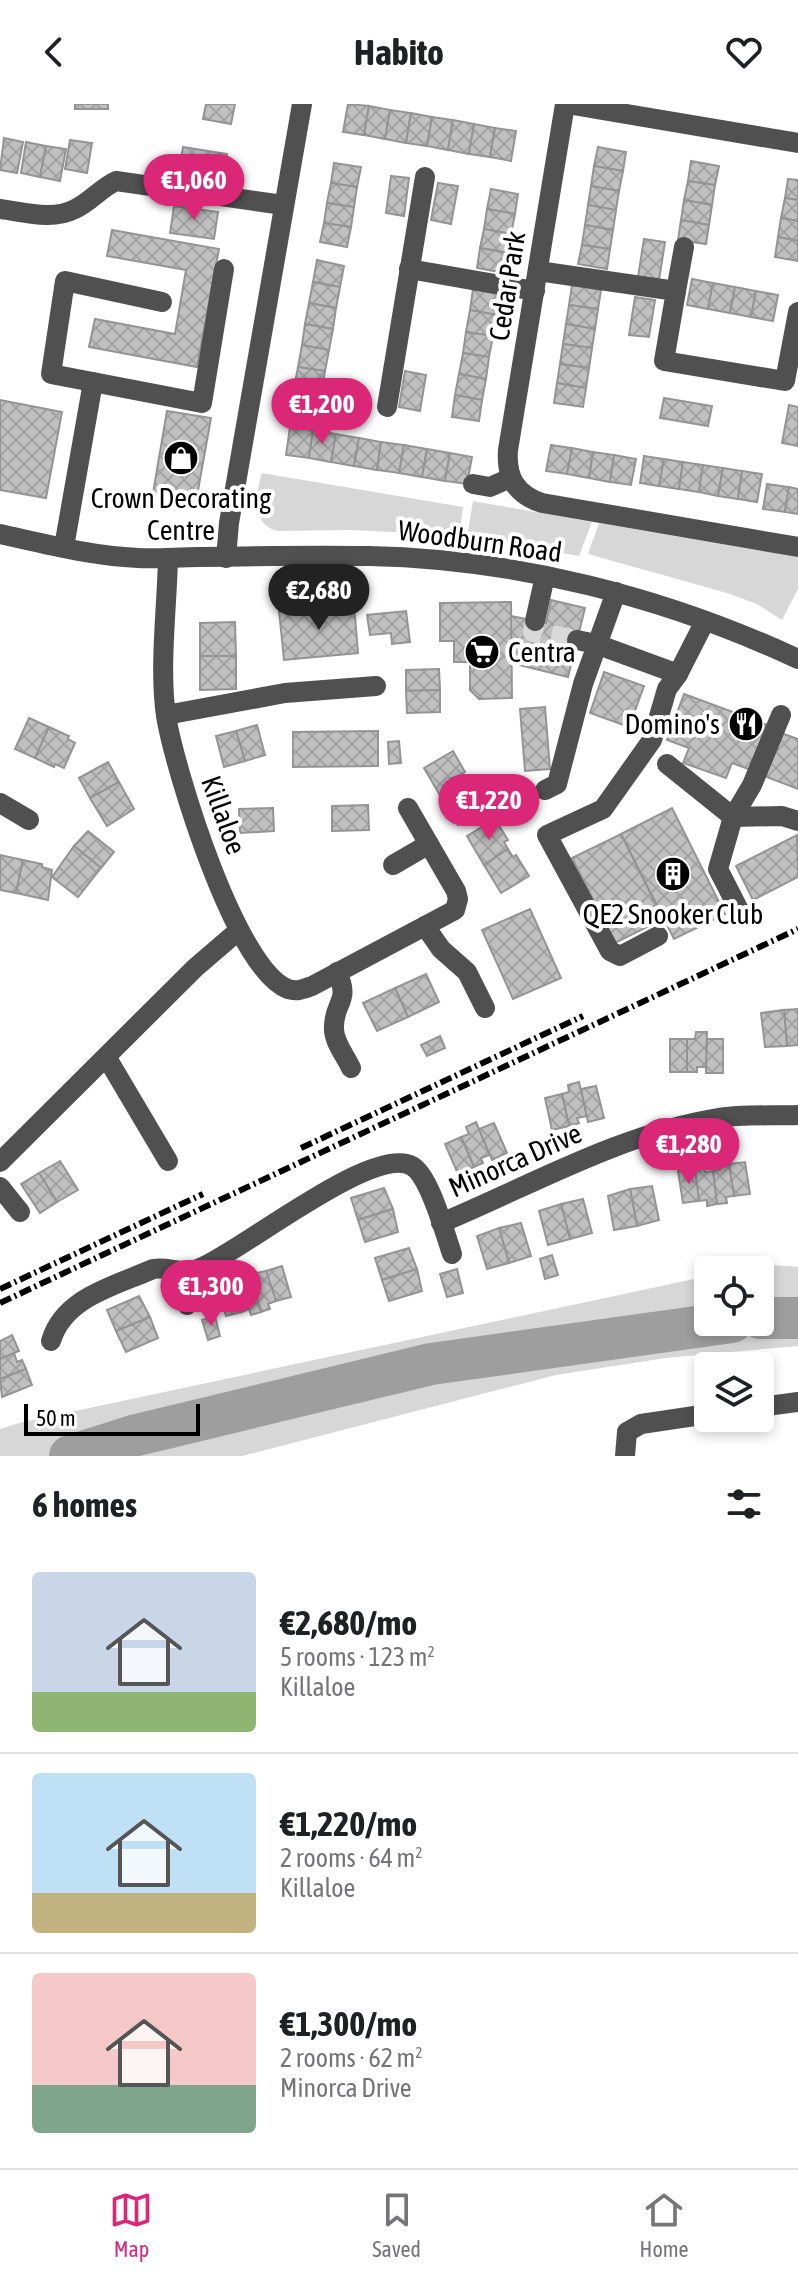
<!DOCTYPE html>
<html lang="en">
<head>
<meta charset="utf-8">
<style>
	:root { --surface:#fff; --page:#f2f2f2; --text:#202124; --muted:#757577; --line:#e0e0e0; --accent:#db2777 }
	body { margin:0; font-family:"Asap Condensed",sans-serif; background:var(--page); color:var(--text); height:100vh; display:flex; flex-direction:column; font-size:30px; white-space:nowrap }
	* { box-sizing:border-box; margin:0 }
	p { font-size:26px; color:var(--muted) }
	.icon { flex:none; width:44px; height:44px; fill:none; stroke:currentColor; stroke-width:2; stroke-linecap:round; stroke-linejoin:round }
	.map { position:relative; height:1352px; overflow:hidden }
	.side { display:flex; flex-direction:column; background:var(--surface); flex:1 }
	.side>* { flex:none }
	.buttons { position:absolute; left:694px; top:1152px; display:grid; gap:16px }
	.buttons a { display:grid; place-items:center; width:80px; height:80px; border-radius:8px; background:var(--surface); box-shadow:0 4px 12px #0003; font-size:40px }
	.scale { position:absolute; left:24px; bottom:20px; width:176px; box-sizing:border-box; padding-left:8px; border:4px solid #000; border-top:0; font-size:22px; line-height:28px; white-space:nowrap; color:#000; -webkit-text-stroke:6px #fff; paint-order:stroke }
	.price { position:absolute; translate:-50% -68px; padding:0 18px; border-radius:28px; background:var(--accent); color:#fff; font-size:26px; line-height:52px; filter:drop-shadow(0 2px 4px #0008) }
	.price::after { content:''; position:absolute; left:50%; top:48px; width:24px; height:18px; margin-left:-12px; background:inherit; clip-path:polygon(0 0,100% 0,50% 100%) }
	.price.selected { background:#222; color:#fff }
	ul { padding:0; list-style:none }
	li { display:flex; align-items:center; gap:24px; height:200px; padding:0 32px }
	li+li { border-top:2px solid var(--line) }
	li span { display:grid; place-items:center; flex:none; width:224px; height:160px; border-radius:8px; color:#555 }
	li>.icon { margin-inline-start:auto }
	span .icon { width:96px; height:96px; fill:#fffc; stroke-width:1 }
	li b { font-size:34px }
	h2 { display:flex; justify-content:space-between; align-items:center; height:96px; padding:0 32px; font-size:34px }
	header { display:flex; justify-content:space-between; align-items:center; height:104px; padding:0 32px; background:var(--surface); font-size:36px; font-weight:700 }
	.dock { display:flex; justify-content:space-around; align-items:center; height:112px; border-top:2px solid var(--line); background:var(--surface); font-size:22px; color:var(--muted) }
	.dock a { display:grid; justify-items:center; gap:4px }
	.dock .selected { color:var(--accent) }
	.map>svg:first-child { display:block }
	.grass { fill:#d7d7d7 }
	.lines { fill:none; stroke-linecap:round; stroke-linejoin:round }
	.river { stroke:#9e9e9e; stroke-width:42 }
	.building { fill:url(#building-cross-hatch); stroke:#949494; stroke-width:2 }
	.minor-tunnel { stroke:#d9d9d9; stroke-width:20; stroke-dasharray:20 10; stroke-linecap:butt }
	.minor { stroke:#505050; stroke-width:20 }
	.rail { stroke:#000; stroke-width:6; stroke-dasharray:12 4 2 4; stroke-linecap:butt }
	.labels { text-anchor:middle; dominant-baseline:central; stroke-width:8; stroke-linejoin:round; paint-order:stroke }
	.street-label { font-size:28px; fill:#000; stroke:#fff }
	.poi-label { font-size:28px; fill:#000; stroke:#fff }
</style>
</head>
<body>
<header><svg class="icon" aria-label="back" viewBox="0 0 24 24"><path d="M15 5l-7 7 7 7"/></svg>Habito<svg class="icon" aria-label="heart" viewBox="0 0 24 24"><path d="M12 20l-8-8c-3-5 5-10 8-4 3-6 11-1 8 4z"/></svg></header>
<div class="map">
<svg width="798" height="1352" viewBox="0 0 798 1352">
	<defs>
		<pattern id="building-cross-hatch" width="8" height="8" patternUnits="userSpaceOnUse" patternTransform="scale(2)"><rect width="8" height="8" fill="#c0c0c0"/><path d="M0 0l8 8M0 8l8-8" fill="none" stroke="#a3a3a3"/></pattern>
	</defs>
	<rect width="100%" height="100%" fill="#fff"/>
	<g class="grass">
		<path d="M 262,369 L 463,403 L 459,431 L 350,426 L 277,427 C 250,419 256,390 262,369 Z"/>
		<polygon points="473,397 592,418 579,452 467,433"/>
		<polygon points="599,419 798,453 798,485 782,516 757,500 727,489 588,450"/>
		<polygon points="763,1160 798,1163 798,1242 666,1254 556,1271 242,1352 0,1352 0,1325 19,1319 708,1172 708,1218 760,1218 760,1166 737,1166"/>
	</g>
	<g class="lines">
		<g class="river">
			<polyline points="760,1214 798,1214"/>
			<polyline points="70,1352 133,1332 431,1260 732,1218"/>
		</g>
	</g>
	<g class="building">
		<rect x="75" y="0" width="33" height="5"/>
		<polygon points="206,0 235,0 231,20 203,15"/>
		<polygon points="348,0 369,2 364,31 343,28"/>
		<polygon points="369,2 390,6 385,35 364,31"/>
		<polygon points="390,6 411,9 406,39 385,35"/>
		<polygon points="411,9 432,13 427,42 406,39"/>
		<polygon points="432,13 453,16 448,46 427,42"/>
		<polygon points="453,16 474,20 469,50 448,46"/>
		<polygon points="474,20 495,24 490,53 469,50"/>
		<polygon points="495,24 516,27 511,57 490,53"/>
		<polygon points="4,34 23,38 17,69 0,66"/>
		<polygon points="70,36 92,39 87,69 65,65"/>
		<polygon points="26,38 46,42 40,73 21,69"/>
		<polygon points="46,42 66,45 60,77 40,73"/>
		<polygon points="183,43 227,50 223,75 179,67"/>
		<polygon points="598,43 626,48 623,67 594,62"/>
		<polygon points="691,57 719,62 715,81 688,77"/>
		<polygon points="334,59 361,63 357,83 331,79"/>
		<polygon points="594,62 623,67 619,87 591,82"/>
		<polygon points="391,72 409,74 404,112 386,109"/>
		<polygon points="788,75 798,76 798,96 785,94"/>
		<polygon points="688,77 715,81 712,101 684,96"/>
		<polygon points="331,79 357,83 354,103 327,99"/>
		<polygon points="438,79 458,82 451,120 431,116"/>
		<polygon points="591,82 619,87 616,106 588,101"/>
		<polygon points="491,85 518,90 515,110 487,105"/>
		<polygon points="785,94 798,96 798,117 781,114"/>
		<polygon points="684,96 712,101 709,121 681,116"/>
		<polygon points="327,99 354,103 351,123 324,119"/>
		<polygon points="588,101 616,106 613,126 585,121"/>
		<polygon points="174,102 218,108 214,135 170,129"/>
		<polygon points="487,105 515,110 511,130 484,125"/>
		<polygon points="781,114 798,117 798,137 778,133"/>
		<polygon points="681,116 709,121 706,140 678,136"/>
		<polygon points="324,119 351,123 347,143 320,138"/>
		<polygon points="585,121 613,126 610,145 582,141"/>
		<polygon points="484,125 511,130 508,149 480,144"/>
		<polygon points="112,126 219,145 197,263 89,243 95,215 175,230 186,166 107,152"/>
		<polygon points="778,133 798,137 798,157 775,153"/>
		<polygon points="644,135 665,138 659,176 638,173"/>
		<polygon points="582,141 610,145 607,165 578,160"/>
		<polygon points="480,144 508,149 505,169 477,164"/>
		<polygon points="317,156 344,162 340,183 313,178"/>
		<polygon points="692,175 713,179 708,205 687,201"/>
		<polygon points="313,178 340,183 336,204 309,199"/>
		<polygon points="713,179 735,183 730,209 708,205"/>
		<polygon points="572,181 601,186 598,205 569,201"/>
		<polygon points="735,183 756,187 751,213 730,209"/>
		<polygon points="473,185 500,190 497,211 470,206"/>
		<polygon points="756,187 778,191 773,217 751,213"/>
		<polygon points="635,193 655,196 649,233 629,231"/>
		<polygon points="309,199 336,204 333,225 305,220"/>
		<polygon points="569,201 598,205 595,225 566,220"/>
		<polygon points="470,206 497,211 493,232 466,228"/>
		<polygon points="305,220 333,225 329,246 302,241"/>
		<polygon points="566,220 595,225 592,244 563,240"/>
		<polygon points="466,228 493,232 489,253 463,249"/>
		<polygon points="563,240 592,244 589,264 560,260"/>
		<polygon points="302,241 329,246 325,267 298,263"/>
		<polygon points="463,249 489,253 486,275 459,270"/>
		<polygon points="560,260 589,264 586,284 557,279"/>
		<polygon points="298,263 325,267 321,289 294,284"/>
		<polygon points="405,267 426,271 420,307 399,303"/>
		<polygon points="459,270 486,275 482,296 455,291"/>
		<polygon points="557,279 586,284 583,303 554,299"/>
		<polygon points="455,291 482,296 479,317 452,313"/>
		<polygon points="664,294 712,302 708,322 660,314"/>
		<polygon points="0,296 62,308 46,394 0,386"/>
		<polygon points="789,301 798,303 798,342 782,339"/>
		<polygon points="167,307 211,314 195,403 152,395"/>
		<polygon points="290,323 313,326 309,354 286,351"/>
		<polygon points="313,326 336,330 331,358 309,354"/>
		<polygon points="336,330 359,334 354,362 331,358"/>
		<polygon points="359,334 381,338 377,366 354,362"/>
		<polygon points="381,338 404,341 399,369 377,366"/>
		<polygon points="404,341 427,345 422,373 399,369"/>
		<polygon points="551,341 572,344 567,370 546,367"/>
		<polygon points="572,344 593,348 589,374 567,370"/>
		<polygon points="427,345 450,349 445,377 422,373"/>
		<polygon points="593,348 614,351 610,378 589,374"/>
		<polygon points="450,349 472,353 467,380 445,377"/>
		<polygon points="614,351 636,355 631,381 610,378"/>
		<polygon points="644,352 664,355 659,382 640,379"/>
		<polygon points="664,355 683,358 679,385 659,382"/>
		<polygon points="683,358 703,361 699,388 679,385"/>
		<polygon points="703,361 723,364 718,392 699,388"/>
		<polygon points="723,364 742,367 738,395 718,392"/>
		<polygon points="742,367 762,370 757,398 738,395"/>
		<polygon points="767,380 789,383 785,408 763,405"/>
		<polygon points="789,383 798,385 798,410 785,408"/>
		<polygon points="551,496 585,504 568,573 511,559 511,512 546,519"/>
		<polygon points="511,498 512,594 479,595 470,586 470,558 454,558 454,537 440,537 440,499"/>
		<polygon points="354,500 358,549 284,556 279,507"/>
		<polygon points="406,507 410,538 392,540 391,529 370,531 367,511"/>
		<polygon points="235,518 236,552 200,552 200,519"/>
		<polygon points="200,552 236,552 236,585 200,586"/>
		<polygon points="439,565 440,586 406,587 406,566"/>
		<polygon points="604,568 644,582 629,623 590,609"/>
		<polygon points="440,586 440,608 407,609 406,587"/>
		<polygon points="684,590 768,621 751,666 732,659 726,674 683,659 689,644 667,636"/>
		<polygon points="545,603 550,665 525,667 520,605"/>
		<polygon points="29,614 49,623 35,654 15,645"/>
		<polygon points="257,621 265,651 245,657 236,627"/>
		<polygon points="49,623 69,632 68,635 75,639 64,664 55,660 54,663 35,654"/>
		<polygon points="236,627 245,657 224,663 216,632"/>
		<polygon points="378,627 378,662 293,663 293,628"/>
		<polygon points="781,629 798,635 798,685 764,672"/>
		<polygon points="399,637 401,659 389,660 388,638"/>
		<polygon points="453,647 465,668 462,670 466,678 441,693 424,664"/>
		<polygon points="108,658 119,678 90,694 79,674"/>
		<polygon points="119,678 134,705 107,722 90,694"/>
		<polygon points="466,678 470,685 474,683 487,704 458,721 441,693"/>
		<polygon points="368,701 369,726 332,727 332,702"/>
		<polygon points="273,704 274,727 240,729 239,705"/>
		<polygon points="672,704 725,810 674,835 621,730"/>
		<polygon points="495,715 508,736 504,738 508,745 484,761 467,732"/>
		<polygon points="88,727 114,748 101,764 74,742"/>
		<polygon points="621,730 663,815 615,839 572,754"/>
		<polygon points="797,731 798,773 753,796 736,762"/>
		<polygon points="74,742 101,764 78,793 52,773"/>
		<polygon points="508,745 513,753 516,751 529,772 501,789 484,761"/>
		<polygon points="0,751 23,756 16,789 0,786"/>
		<polygon points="23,756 42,760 42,763 52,766 48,796 16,789"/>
		<polygon points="530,805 561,874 513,895 482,826"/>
		<polygon points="426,870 439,898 408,913 395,884"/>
		<polygon points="395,884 408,913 377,927 363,899"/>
		<polygon points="798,905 798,941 787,942 784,906"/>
		<polygon points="784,906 787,942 765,943 761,909"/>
		<polygon points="696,928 707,928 706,963 697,963 697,968 687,968 687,935 695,935"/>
		<polygon points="440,932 445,944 427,952 421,941"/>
		<rect x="670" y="935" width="17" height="33"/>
		<polygon points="707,935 723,935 723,969 706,969"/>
		<polygon points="579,978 587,1012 577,1014 579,1019 569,1022 562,990 569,988 568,981"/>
		<polygon points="596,982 604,1014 588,1018 581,985"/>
		<polygon points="562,990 569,1022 552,1026 545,994"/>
		<polygon points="476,1018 490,1051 481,1054 483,1059 474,1063 461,1033 469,1030 466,1023"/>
		<polygon points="494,1019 507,1049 492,1056 479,1025"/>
		<polygon points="461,1033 474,1063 458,1070 445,1040"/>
		<polygon points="60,1057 78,1086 57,1098 39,1069"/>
		<polygon points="745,1058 750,1090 734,1092 729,1060"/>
		<polygon points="729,1060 734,1092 726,1093 727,1099 717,1100 713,1067 720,1066 720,1061"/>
		<polygon points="704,1063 705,1068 713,1067 717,1100 707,1102 707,1096 699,1097 695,1065"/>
		<polygon points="695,1065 699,1097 683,1099 678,1067"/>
		<polygon points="39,1069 57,1098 40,1109 21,1080"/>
		<polygon points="652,1082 659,1116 637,1122 630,1085"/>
		<polygon points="384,1084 393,1105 358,1116 351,1094"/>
		<polygon points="630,1085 637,1122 614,1126 608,1092"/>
		<polygon points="583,1095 592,1129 570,1135 561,1100"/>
		<polygon points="561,1100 570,1135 548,1141 539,1107"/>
		<polygon points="393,1105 398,1128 365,1138 358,1116"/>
		<polygon points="521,1119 531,1152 509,1159 499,1124"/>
		<polygon points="499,1124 509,1159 487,1165 477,1132"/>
		<polygon points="409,1144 417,1165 382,1176 375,1154"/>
		<polygon points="552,1151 558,1171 545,1175 540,1155"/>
		<polygon points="282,1162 291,1193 276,1197 266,1167"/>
		<polygon points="417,1165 422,1187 389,1197 382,1176"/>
		<polygon points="457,1165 463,1189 447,1193 440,1170"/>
		<polygon points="266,1167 276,1197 268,1200 270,1205 261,1208 251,1176 258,1174 257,1169"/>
		<polygon points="242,1174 243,1179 251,1176 261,1208 251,1211 249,1205 242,1208 232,1176"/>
		<polygon points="232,1176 242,1208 226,1212 217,1181"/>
		<polygon points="139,1192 150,1213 116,1227 107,1206"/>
		<polygon points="215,1212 220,1232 208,1236 202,1216"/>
		<polygon points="150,1213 158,1234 126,1248 116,1227"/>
		<polygon points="12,1231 19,1247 0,1255 0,1237"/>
		<polygon points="14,1249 17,1258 22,1256 26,1265 0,1275 0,1255"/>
		<polygon points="26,1265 32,1281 2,1293 0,1275"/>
	</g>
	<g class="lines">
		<polyline class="minor-tunnel" points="535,517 533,528 577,536"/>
		<g class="minor">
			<path d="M 565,0 L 508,346 C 506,373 516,391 542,399 L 798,443"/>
			<polyline points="567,0 798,39"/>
			<path d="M 0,105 C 24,108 52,117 75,105 C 90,98 101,84 116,77 L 283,101"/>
			<polyline points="409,165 535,187"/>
			<polyline points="538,167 676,187 664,257 785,277 798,208"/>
			<polyline points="676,187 684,143"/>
			<polyline points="162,198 65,177 51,270 202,299 224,165"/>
			<polyline points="387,303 425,73"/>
			<polyline points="473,380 490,383 510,374"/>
			<path d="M 0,430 C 45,440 91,452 138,454 C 158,455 178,453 199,453 C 255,452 312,451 369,452 C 516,455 665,493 798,555"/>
			<polyline points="64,443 93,278"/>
			<path d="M 168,454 C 167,503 159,564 166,612 C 175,666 236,866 288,885 C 297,888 304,885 312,882 L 455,806 L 458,795 L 456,787 L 408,704"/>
			<polyline points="226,454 229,419 302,0"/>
			<polyline points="535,517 545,472"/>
			<polyline points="577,536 596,540 678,570"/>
			<polyline points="166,611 285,589 376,582"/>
			<polyline points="667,660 733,713 782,712 798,717"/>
			<polyline points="545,686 557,680 583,580 616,488"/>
			<polyline points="0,699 29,716"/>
			<polyline points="393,761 429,740"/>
			<polyline points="739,806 718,765 733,713 752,681 781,611"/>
			<polyline points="425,822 441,845 467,868 485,904"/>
			<polyline points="658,832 620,852 610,847 547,731 603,705 652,636 667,585 678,570 705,517"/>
			<path d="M 337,868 C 351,898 334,897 334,923 C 333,937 345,951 351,964"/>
			<polyline points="107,954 168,1057"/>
			<polyline points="0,1058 195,864 238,827"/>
			<polyline points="0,1083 20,1108"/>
			<path d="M 441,1119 C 532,1081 620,1030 718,1014 C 744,1010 771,1012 798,1011"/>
			<polyline points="182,1168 187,1201"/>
			<path d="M 51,1237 C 64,1193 115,1182 153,1165 C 170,1162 183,1172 200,1164 C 242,1147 373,1040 412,1062 C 430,1072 445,1130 452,1150"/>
			<polyline points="760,1303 798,1298"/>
			<polyline points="625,1352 627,1328 641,1320 708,1310"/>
		</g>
		<g class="rail">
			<polyline points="301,1044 583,912"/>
			<polyline points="0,1185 203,1090"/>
			<polyline points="0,1199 798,825"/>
		</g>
	</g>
	<defs>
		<symbol id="shop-disc" viewBox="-11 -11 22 22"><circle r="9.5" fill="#000" stroke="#fff"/><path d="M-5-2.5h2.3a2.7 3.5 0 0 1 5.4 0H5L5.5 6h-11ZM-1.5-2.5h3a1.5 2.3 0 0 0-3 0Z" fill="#fff"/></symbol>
		<symbol id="supermarket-disc" viewBox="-11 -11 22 22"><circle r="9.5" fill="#000" stroke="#fff"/><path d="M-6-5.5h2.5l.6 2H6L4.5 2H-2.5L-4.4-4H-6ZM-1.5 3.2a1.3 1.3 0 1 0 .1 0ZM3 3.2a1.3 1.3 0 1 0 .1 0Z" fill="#fff"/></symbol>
		<symbol id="restaurant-disc" viewBox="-11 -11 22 22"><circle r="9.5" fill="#000" stroke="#fff"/><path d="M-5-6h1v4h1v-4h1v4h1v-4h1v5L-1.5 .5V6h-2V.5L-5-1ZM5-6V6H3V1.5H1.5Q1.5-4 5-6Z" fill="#fff"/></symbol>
		<symbol id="building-disc" viewBox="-11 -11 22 22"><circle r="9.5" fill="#000" stroke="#fff"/><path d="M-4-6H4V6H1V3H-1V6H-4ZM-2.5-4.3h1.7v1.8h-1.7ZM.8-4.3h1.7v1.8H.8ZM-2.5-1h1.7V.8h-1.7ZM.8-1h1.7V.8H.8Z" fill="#fff"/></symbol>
	</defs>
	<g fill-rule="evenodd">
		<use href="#shop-disc" x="161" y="334" width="40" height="40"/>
		<use href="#supermarket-disc" x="462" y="528" width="40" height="40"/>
		<use href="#restaurant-disc" x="726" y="600" width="40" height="40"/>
		<use href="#building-disc" x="653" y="750" width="40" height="40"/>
	</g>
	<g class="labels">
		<g class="street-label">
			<text transform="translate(507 182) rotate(-81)">Cedar Park</text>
			<text transform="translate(480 437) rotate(8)">Woodburn Road</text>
			<text transform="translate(224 711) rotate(70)">Killaloe</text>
			<text transform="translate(515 1056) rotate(-24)">Minorca Drive</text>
		</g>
		<g class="poi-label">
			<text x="181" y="394">Crown Decorating<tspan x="181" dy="32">Centre</tspan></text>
			<text x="508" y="548" text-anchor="start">Centra</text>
			<text x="720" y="620" text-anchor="end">Domino's</text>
			<text x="673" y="810">QE2 Snooker Club</text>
		</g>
	</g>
</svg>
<div class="buttons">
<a><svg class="icon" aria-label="locate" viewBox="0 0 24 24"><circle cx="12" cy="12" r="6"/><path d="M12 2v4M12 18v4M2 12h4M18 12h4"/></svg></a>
<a><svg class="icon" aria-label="layers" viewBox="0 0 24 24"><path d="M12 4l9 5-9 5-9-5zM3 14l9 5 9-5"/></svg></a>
</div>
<div class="scale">50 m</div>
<b class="price" style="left:194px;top:118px">€1,060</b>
<b class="price" style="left:322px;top:342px">€1,200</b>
<b class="price selected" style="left:319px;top:528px">€2,680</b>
<b class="price" style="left:489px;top:738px">€1,220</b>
<b class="price" style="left:689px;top:1082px">€1,280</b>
<b class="price" style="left:211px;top:1224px">€1,300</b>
</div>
<section class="side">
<h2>6 homes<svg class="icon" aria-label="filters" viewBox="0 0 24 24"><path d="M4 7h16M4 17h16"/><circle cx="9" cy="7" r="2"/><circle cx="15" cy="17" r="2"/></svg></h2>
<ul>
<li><span style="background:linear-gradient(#c9d6e8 75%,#8fb573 0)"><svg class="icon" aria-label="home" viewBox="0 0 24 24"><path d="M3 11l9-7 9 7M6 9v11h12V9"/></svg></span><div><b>€2,680/mo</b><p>5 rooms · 123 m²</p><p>Killaloe</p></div></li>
<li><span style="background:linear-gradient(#bfe0f5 75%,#c2b280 0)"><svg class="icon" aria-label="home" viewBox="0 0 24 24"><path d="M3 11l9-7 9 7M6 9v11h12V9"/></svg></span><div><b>€1,220/mo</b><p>2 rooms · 64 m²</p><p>Killaloe</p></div></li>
<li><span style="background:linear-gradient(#f6c9c9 70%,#7fa58c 0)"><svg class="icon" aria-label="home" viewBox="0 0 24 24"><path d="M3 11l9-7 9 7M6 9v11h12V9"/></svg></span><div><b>€1,300/mo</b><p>2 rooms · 62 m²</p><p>Minorca Drive</p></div></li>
</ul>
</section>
<nav class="dock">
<a class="selected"><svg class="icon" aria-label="map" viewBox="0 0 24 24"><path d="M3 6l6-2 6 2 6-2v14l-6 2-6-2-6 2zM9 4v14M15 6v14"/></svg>Map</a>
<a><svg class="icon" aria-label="saved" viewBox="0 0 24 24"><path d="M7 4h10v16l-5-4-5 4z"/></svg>Saved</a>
<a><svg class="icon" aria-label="home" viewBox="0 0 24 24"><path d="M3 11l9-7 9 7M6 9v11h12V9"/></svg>Home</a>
</nav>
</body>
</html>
